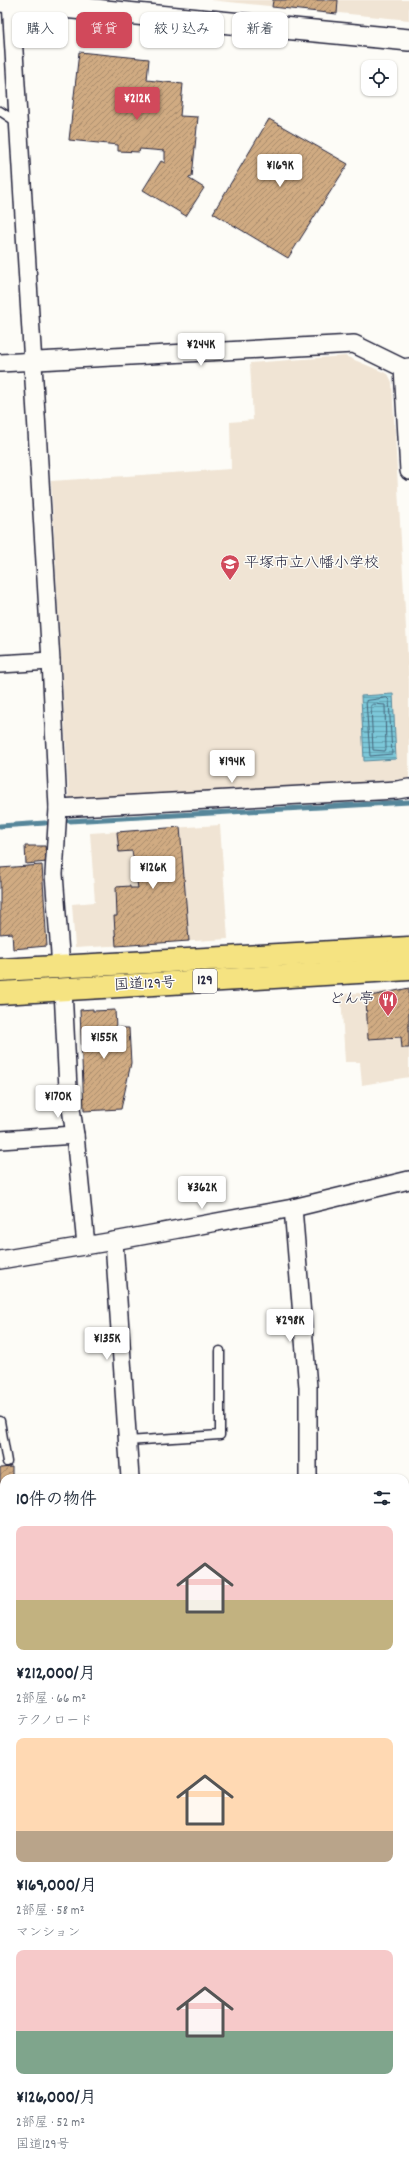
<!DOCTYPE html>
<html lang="ja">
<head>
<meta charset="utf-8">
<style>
	:root { --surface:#fff; --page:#f2f2f3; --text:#1f2937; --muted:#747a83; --accent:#d1495b }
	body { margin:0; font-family:Dekko,"Klee One",sans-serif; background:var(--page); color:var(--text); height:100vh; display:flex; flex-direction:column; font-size:15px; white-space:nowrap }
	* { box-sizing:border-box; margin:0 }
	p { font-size:13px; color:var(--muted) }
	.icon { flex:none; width:22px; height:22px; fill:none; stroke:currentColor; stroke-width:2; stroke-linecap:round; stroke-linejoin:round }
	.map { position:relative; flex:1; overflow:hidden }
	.details { position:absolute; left:0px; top:1474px; width:409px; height:692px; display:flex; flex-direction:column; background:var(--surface); border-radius:12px 12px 0 0; box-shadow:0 1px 3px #0004 }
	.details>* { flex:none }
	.guide { position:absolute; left:12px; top:12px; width:385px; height:36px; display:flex; gap:8px }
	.controls { position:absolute; left:361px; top:60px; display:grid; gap:8px }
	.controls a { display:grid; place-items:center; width:36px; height:36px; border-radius:8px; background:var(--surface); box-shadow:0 1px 3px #0004; font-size:20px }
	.price { position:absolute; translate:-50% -34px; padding:0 9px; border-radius:4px; background:#fff; color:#222; font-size:13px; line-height:26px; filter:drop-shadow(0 1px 2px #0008) }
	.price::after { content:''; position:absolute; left:50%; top:24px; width:12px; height:9px; margin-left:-6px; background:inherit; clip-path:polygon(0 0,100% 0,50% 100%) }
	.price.active { background:var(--accent); color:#fff }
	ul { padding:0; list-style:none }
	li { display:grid; align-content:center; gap:8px; height:212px; padding:0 16px }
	li span { display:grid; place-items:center; height:124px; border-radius:8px; color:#555 }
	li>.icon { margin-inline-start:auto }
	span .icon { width:72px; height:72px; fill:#fffc; stroke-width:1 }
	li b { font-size:17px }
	h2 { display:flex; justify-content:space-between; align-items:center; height:48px; padding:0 16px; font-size:17px }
	.tag { padding:0 14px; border-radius:8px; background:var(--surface); box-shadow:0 1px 3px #0004; font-size:14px; line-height:36px }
	.tag.active { background:var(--accent); color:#fff }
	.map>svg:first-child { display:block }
	.built { fill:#f0e4d4 }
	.water { fill:url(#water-rules); stroke:#57869a }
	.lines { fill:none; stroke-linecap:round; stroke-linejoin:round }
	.shore { stroke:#46647a; stroke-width:1 }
	.stream { stroke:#57869a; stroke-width:5 }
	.building { fill:url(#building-hatch); stroke:#22223b }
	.service-casing { stroke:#22223b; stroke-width:11 }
	.minor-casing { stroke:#22223b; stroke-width:20 }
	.tertiary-casing { stroke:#22223b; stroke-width:24 }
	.trunk-casing { stroke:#22223b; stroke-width:25 }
	.service { stroke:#fdfcf7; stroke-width:8 }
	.minor { stroke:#fdfcf7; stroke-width:17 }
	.tertiary { stroke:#fdfcf7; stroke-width:21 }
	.trunk { stroke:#f5e381; stroke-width:22 }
	.labels { text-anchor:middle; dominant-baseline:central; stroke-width:3; stroke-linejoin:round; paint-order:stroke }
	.shield { fill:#fdfcf7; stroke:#646373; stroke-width:1 }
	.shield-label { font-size:14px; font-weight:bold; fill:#22223b }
	.poi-label { font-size:15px; fill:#22223b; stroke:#fdfcf7; text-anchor:start }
	.street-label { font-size:15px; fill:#22223b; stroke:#fdfcf7 }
</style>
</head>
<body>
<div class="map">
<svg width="409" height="2166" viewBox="0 0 409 2166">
	<defs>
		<pattern id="water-rules" width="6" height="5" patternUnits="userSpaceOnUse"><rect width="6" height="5" fill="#7bc8d9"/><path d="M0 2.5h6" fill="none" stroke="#64a2b1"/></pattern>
		<pattern id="building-hatch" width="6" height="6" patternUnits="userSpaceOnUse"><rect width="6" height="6" fill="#d0ab82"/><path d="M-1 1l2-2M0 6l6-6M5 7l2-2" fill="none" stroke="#a88b6c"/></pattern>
	</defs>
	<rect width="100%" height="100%" fill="#fdfcf7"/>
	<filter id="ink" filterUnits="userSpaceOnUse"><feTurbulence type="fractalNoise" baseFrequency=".025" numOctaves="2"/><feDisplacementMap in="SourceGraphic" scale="8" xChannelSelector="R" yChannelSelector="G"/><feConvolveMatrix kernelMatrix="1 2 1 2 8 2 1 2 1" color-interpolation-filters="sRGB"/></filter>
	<g filter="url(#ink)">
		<g class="built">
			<polygon points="210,0 409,0 409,20"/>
			<polygon points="345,356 388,374 392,382 409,681 409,779 69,800 51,481 231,469 230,422 253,420 250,363"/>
			<polygon points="220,825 228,939 75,948 72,904 95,902 90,833"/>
			<polygon points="409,990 409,1077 362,1085 360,1062 345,1062 341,994"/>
		</g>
		<polygon class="water" points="393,694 396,759 364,761 361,696"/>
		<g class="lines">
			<g class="shore">
				<polygon points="387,698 389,700 392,754 370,756 366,701"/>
				<polygon points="373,704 385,705 386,749 385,751 373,750 371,706"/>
			</g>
			<g class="stream">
				<polyline points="69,821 409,802"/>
				<polyline points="0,826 45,823"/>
			</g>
		</g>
		<g class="building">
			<polygon points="273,0 338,0 337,14 272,7"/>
			<polygon points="79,52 149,59 147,80 183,84 180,116 198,117 192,177 188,178 204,188 186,216 143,190 161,161 165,163 165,151 140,149 139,152 118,151 118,145 69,140"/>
			<polygon points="269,119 348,164 288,258 213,213"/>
			<polygon points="180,827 189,941 116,946 114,916 117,916 116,887 130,886 130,888 138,888 132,851 119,852 117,832"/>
			<polygon points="25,846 45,846 47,862 26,864"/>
			<polygon points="42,865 47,946 13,949 12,933 0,934 0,868"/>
			<polygon points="409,988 409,1048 402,1048 401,1037 368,1039 366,997"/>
			<polygon points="93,1009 93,1011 115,1010 116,1028 129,1028 131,1063 121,1109 84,1111 80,1010"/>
			<polygon points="12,1467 12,1475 17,1475 17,1478 4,1478 4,1504 0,1505 0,1468"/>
		</g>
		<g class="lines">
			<defs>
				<g id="service">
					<polyline points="0,111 18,123"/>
					<polyline points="0,1421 7,1462"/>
					<polyline points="127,1441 220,1435 220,1351"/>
					<polyline points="0,1832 4,1831"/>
				</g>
				<g id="minor">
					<polyline points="11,2 51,661 58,808 54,874 61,967"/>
					<polyline points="0,363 354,344 403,368"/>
					<polyline points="409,367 403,368 409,471"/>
					<polyline points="0,664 51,661"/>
					<polyline points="58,808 397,790 409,788"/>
					<polyline points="63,990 68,1088 75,1135 86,1245"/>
					<polyline points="0,1140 75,1135"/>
					<polyline points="293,1208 308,1387 308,1478"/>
					<polyline points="114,1241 130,1478"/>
					<polyline points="0,1260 114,1241 293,1208 409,1180"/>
					<polyline points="0,1774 4,1773"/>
					<polyline points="405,1902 409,1902"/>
					<polyline points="405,2086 409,2086"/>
					<polyline points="218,2162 219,2166"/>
				</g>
				<g id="tertiary">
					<polyline points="0,1 409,40"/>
					<polyline points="0,1639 4,1640"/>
					<polyline points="405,1715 409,1715"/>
					<polyline points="0,1982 4,1982"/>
				</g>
				<g id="trunk">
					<polyline points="0,970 409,948"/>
					<polyline points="0,993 409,969"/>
				</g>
			</defs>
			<use href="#service" class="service-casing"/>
			<use href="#minor" class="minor-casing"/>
			<use href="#tertiary" class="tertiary-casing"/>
			<use href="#trunk" class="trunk-casing"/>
			<use href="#service" class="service"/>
			<use href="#minor" class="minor"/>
			<use href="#tertiary" class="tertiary"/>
			<use href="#trunk" class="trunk"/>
		</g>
	</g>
	<defs>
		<symbol id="school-pin" viewBox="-11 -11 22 30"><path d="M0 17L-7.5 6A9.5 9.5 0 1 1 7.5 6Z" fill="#d1495b" stroke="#fdfcf7"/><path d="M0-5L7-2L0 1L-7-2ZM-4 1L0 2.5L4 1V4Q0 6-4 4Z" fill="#fff"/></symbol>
		<symbol id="restaurant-pin" viewBox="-11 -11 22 30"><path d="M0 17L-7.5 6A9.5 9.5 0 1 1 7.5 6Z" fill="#d1495b" stroke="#fdfcf7"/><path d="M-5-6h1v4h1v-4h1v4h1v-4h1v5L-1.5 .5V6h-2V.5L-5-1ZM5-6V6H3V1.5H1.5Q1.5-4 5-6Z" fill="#fff"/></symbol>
	</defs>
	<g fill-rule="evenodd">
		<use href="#school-pin" x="219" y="553" width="22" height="30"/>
		<use href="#restaurant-pin" x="377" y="989" width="22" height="30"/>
	</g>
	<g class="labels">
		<rect class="shield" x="193" y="969" width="24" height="24" rx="3"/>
		<g class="shield-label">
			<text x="205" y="981">129</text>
		</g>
		<g class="poi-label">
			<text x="244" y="564">平塚市立八幡小学校</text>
			<text x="374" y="1000" text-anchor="end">どん亭</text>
		</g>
		<g class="street-label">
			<text transform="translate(145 985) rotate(-3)">国道129号</text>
		</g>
	</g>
</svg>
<div class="controls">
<a><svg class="icon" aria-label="locate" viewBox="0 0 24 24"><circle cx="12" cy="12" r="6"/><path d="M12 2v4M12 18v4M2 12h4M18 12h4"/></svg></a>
</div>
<b class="price active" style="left:137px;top:121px">¥212K</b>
<b class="price" style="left:280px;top:188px">¥169K</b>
<b class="price" style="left:201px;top:367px">¥244K</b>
<b class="price" style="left:232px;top:784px">¥194K</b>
<b class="price" style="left:153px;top:890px">¥126K</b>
<b class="price" style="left:104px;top:1060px">¥155K</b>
<b class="price" style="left:58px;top:1119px">¥170K</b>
<b class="price" style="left:202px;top:1210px">¥362K</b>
<b class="price" style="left:290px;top:1343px">¥298K</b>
<b class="price" style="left:107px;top:1361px">¥135K</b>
<div class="guide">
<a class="tag">購入</a>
<a class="tag active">賃貸</a>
<a class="tag">絞り込み</a>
<a class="tag">新着</a>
</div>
<section class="details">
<h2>10件の物件<svg class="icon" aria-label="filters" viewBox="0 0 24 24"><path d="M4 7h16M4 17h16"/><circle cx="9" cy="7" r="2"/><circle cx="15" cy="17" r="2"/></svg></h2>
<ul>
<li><span style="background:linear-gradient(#f6c9c9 60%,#c2b280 0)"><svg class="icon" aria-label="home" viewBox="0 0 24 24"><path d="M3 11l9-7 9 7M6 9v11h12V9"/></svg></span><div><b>¥212,000/月</b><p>2部屋 · 66 m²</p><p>テクノロード</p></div></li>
<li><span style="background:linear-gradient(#ffd9b3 75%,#b9a48a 0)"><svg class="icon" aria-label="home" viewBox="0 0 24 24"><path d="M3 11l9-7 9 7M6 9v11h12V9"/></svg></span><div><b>¥169,000/月</b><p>2部屋 · 58 m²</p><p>マンション</p></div></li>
<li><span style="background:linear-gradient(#f6c9c9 65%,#7fa58c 0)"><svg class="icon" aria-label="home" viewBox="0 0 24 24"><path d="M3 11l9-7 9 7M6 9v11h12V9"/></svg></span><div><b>¥126,000/月</b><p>2部屋 · 52 m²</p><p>国道129号</p></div></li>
</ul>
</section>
</div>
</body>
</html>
